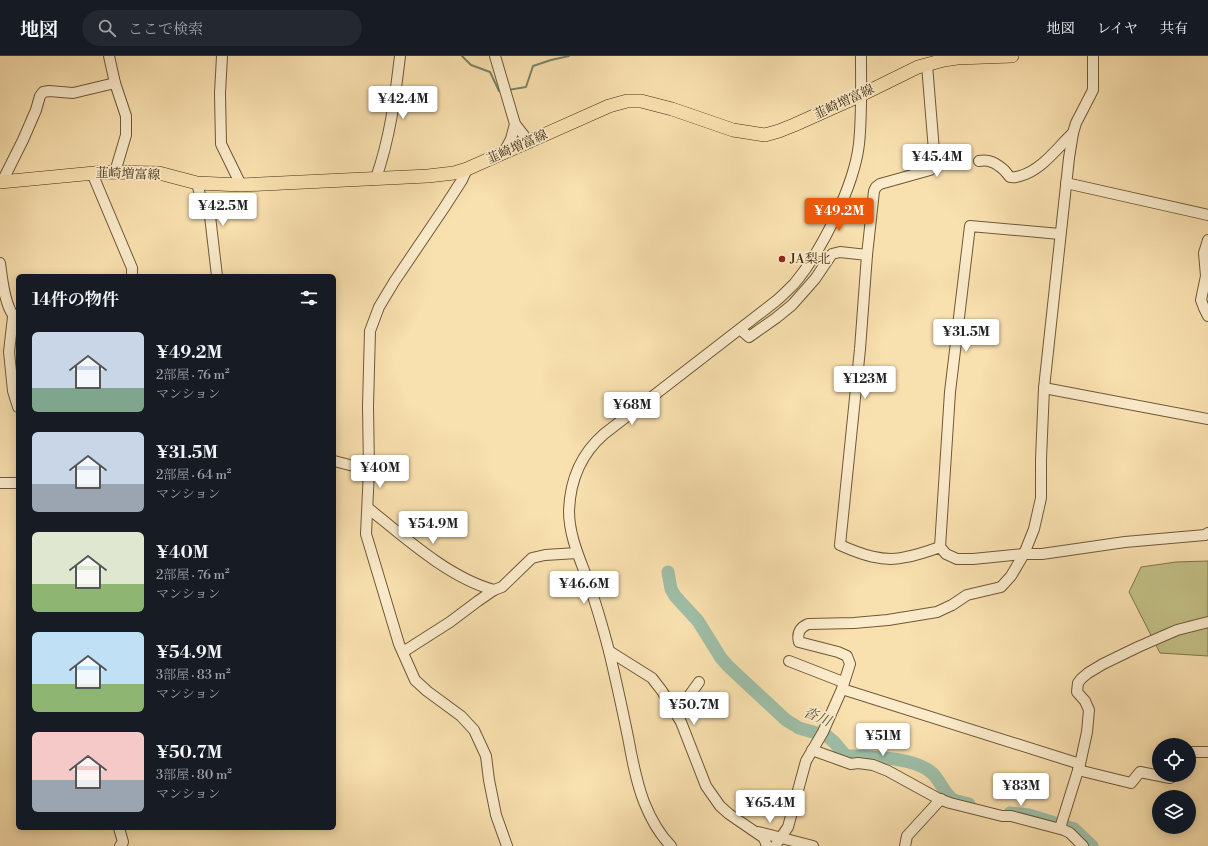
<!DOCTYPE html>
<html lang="ja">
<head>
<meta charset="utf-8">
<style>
	:root { --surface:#171b24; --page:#242831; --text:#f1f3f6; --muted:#9ea1a6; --line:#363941; --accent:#ea580c }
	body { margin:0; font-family:"Libre Bodoni","Noto Serif JP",serif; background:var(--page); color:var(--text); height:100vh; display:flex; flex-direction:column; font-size:15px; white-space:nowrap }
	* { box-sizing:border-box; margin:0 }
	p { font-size:13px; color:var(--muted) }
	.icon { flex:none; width:22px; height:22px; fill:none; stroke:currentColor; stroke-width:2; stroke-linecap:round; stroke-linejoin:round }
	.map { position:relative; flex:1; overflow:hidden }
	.sheet { position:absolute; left:16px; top:218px; width:320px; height:556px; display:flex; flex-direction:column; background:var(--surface); border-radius:6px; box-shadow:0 2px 10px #0003 }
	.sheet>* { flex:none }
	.fabs { position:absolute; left:1152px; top:682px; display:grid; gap:8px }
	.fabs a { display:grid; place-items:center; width:44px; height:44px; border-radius:50%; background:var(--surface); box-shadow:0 2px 10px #0003; font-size:20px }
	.price { position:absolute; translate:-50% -34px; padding:0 9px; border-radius:4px; background:#fff; color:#222; font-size:13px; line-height:26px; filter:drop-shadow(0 1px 2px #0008) }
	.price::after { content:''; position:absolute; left:50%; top:24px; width:12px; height:9px; margin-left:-6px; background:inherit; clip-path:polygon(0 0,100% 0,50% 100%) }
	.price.on { background:var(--accent); color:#fff }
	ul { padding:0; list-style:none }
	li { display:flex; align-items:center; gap:12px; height:100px; padding:0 16px }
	li span { display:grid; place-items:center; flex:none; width:112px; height:80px; border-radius:6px; color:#555 }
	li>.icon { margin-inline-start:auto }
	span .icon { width:48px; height:48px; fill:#fffc; stroke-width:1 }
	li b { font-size:17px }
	h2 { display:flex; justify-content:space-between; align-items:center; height:48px; padding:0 16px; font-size:17px }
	header { display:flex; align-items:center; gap:24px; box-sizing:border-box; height:56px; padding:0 20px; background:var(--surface); border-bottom:1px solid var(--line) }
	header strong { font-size:19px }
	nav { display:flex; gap:22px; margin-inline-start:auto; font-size:14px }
	.search { width:280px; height:36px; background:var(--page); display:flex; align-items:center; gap:10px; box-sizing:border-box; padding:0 14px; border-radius:22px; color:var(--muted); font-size:15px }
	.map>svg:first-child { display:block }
	.green { fill:#c3c187; stroke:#81764c }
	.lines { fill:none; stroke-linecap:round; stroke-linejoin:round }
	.stream { stroke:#78846b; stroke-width:2 }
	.river { stroke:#9ebea7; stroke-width:13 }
	.minor-casing { stroke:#6e5938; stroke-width:12 }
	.major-casing { stroke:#3f2c11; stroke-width:14 }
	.minor { stroke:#fbebcb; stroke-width:10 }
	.major { stroke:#f9e0af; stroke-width:13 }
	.poi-dot { fill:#8f2418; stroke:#fbebcb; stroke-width:1.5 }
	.labels { text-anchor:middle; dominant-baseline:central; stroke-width:3.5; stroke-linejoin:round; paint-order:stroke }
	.street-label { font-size:13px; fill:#3f2c11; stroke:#fbebcb }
	.poi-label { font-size:13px; fill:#3f2c11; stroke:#fbebcb; text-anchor:start }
	.water-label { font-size:14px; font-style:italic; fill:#575036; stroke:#fbebcb }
</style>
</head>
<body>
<header>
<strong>地図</strong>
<div class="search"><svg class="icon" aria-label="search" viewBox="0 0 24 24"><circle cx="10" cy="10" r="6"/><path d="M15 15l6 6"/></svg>ここで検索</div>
<nav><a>地図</a><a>レイヤ</a><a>共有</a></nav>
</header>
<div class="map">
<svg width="1208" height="790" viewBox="0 0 1208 790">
	<rect width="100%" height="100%" fill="#f9e0af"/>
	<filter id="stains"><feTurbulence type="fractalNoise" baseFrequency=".005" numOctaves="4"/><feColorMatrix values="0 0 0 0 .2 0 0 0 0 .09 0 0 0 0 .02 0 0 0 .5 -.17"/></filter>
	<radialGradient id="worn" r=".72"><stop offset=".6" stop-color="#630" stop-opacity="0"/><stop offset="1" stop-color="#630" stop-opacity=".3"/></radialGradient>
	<polygon class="green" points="1208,505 1208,600 1160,597 1129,536 1141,511 1176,506"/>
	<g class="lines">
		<g class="stream">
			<polyline points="462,0 471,9 490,16 499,35 502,34"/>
			<polyline points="508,34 526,31 533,10 551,4 569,0"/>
		</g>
		<g class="river">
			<path d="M 668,516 L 671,533 L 675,540 L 698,565 L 721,602 L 728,610 L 786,664 L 799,672 L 827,680 L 834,686 L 845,699 L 850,700 C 872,701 913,701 931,716 C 940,723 944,739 954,744 C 959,746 965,747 969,748"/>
			<polyline points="1010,757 1029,759 1074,773 1092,790"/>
		</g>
		<defs>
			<g id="minor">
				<polyline points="109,0 115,27 126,60 126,79 115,116"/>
				<polyline points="222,0 220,37 221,88 241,129"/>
				<polyline points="495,0 515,68 529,86"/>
				<polyline points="504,96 511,83 515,68"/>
				<path d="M 979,105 C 989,103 996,107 1004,114 C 1006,116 1008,119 1010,121 C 1014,122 1016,121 1020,120 C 1042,114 1057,92 1073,77"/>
				<polyline points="467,113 462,124 444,152 394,226 379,251 370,275 368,350 369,414 366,478 399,588 415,624 427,635 461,660 474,674 486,700 489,724 496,759 507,790"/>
				<polyline points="92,117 132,212 132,220"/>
				<path d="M 376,122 C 390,82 395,42 400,0"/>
				<polyline points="2,126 23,84 36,54 40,40 43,36 49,35 73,37 115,27"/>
				<polyline points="197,127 200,139 210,160 217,220"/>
				<polyline points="1066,127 1208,159"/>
				<polyline points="1208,184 1204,197 1206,220 1201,244 1204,252 1208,260"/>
				<polyline points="867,199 874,135 876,131 880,128 930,114 933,111 935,107 927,9"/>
				<path d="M 0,207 C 2,222 5,256 18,264"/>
				<polyline points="13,261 9,296 13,335 18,351"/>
				<path d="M 741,274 L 749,281 L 776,262 L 792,249 L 815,223 L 832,198 L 840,196 L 867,199 L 860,293 L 840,489 C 860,498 884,507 906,501 C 918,499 929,495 940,491 L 946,498 L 957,503 L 973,503 L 1024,498 L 1042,498 L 1125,486 L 1205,479 L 1208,477"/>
				<polyline points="1044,332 1208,363"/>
				<polyline points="334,405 369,414"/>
				<polyline points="0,427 18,427"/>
				<path d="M 368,452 C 404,481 449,522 494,534"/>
				<polyline points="940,491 950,336 970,170 1060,178"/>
				<polyline points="609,595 652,622 662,635 681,666 706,730 720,750 729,758 764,782 767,790"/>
				<polyline points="403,596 450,566 478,545 494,534 502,531 532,502 545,499 577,497"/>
				<polyline points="789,605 843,626"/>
				<polyline points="842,633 1080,708"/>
				<polyline points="676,658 699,626"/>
				<polyline points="812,694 851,708 858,707 873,709 888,715 939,743 950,747 1002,760 1011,760 1064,774 1070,777 1083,790"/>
				<polyline points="1189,696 1208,696"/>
				<polyline points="1078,714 1131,727 1140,716 1170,722 1176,719"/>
				<polyline points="119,772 123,786 120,790"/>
				<polyline points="1060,772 1080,708 1087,676 1089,654 1085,645 1077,636 1078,627 1081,623 1088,617 1103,608 1138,591 1177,574 1208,566"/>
				<polyline points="758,776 813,790"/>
				<path d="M 671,790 C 659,778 650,761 644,746 C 636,725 632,703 628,681 C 622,652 616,624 609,595 C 603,572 596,548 588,525 C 580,503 569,480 569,455 C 570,424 581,398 604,378 L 776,245 C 782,240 788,234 794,228 C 821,196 854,131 859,88 C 862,59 861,29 861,0"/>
				<path d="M 775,790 L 788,771 L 806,705 L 823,676 L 842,633 L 850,608 L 847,600 L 838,596 L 799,586 C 797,578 799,572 808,568 L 854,567 L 888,564 L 937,556 L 952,549 L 967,539 L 1001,531 L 1011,520 L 1024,498 L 1034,473 L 1041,442 L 1041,403 L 1044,332 L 1069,102 L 1073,77 L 1076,67 L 1093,34 L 1093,0"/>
				<polyline points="905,790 907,780 941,743"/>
			</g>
			<polyline id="major" points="0,126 105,116 159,117 197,127 241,129 428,120 454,117 467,113 609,50 627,45 641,45 672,53 733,74 765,79 779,75 794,69 861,39 918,11 944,4 957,2 1012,0"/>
		</defs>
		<use href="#minor" class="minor-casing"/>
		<use href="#major" class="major-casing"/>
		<use href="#minor" class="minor"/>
		<use href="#major" class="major"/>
	</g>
	<circle class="poi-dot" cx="782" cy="203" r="4"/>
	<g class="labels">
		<g class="street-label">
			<text transform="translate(844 46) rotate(-25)">韮崎増富線</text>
			<text transform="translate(517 91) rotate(-24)">韮崎増富線</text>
			<text transform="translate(128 118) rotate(2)">韮崎増富線</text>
		</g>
		<g class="poi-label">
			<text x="790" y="203">JA梨北</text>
		</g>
		<g class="water-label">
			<text transform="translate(817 661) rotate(23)">沓川</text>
		</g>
	</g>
	<rect width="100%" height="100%" filter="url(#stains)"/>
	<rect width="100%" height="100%" fill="url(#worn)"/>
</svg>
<div class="fabs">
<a><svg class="icon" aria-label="locate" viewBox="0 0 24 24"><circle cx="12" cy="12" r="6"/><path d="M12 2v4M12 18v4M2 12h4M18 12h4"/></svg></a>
<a><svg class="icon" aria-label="layers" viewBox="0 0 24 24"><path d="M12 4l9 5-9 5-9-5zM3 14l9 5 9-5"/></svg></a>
</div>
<b class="price" style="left:403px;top:64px">¥42.4M</b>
<b class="price" style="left:937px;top:122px">¥45.4M</b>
<b class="price" style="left:223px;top:171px">¥42.5M</b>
<b class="price on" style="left:839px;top:176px">¥49.2M</b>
<b class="price" style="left:966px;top:297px">¥31.5M</b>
<b class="price" style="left:865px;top:344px">¥123M</b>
<b class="price" style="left:632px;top:370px">¥68M</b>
<b class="price" style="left:380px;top:433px">¥40M</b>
<b class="price" style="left:433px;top:489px">¥54.9M</b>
<b class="price" style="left:584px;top:549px">¥46.6M</b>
<b class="price" style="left:694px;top:670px">¥50.7M</b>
<b class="price" style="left:883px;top:701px">¥51M</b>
<b class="price" style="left:1021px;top:751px">¥83M</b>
<b class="price" style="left:770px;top:768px">¥65.4M</b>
<section class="sheet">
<h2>14件の物件<svg class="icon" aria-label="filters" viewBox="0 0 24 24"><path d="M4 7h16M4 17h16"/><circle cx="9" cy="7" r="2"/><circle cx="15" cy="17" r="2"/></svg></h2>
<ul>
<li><span style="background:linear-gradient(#c9d6e8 70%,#7fa58c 0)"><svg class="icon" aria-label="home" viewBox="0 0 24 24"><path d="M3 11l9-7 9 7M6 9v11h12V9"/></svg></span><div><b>¥49.2M</b><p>2部屋 · 76 m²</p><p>マンション</p></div></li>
<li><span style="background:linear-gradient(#c9d6e8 65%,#9aa5b1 0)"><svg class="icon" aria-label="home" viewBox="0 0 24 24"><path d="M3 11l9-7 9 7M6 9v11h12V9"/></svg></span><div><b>¥31.5M</b><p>2部屋 · 64 m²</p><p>マンション</p></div></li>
<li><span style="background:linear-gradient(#dfe7d0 65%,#8fb573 0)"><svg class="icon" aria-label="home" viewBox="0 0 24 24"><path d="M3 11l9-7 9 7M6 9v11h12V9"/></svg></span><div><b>¥40M</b><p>2部屋 · 76 m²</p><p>マンション</p></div></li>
<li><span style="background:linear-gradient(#bfe0f5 65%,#8fb573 0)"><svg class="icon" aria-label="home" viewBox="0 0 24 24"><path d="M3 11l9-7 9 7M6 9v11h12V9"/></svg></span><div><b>¥54.9M</b><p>3部屋 · 83 m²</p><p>マンション</p></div></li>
<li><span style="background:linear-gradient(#f6c9c9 60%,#9aa5b1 0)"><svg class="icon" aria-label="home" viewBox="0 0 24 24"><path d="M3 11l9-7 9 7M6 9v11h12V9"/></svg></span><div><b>¥50.7M</b><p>3部屋 · 80 m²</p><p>マンション</p></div></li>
</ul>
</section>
</div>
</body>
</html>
